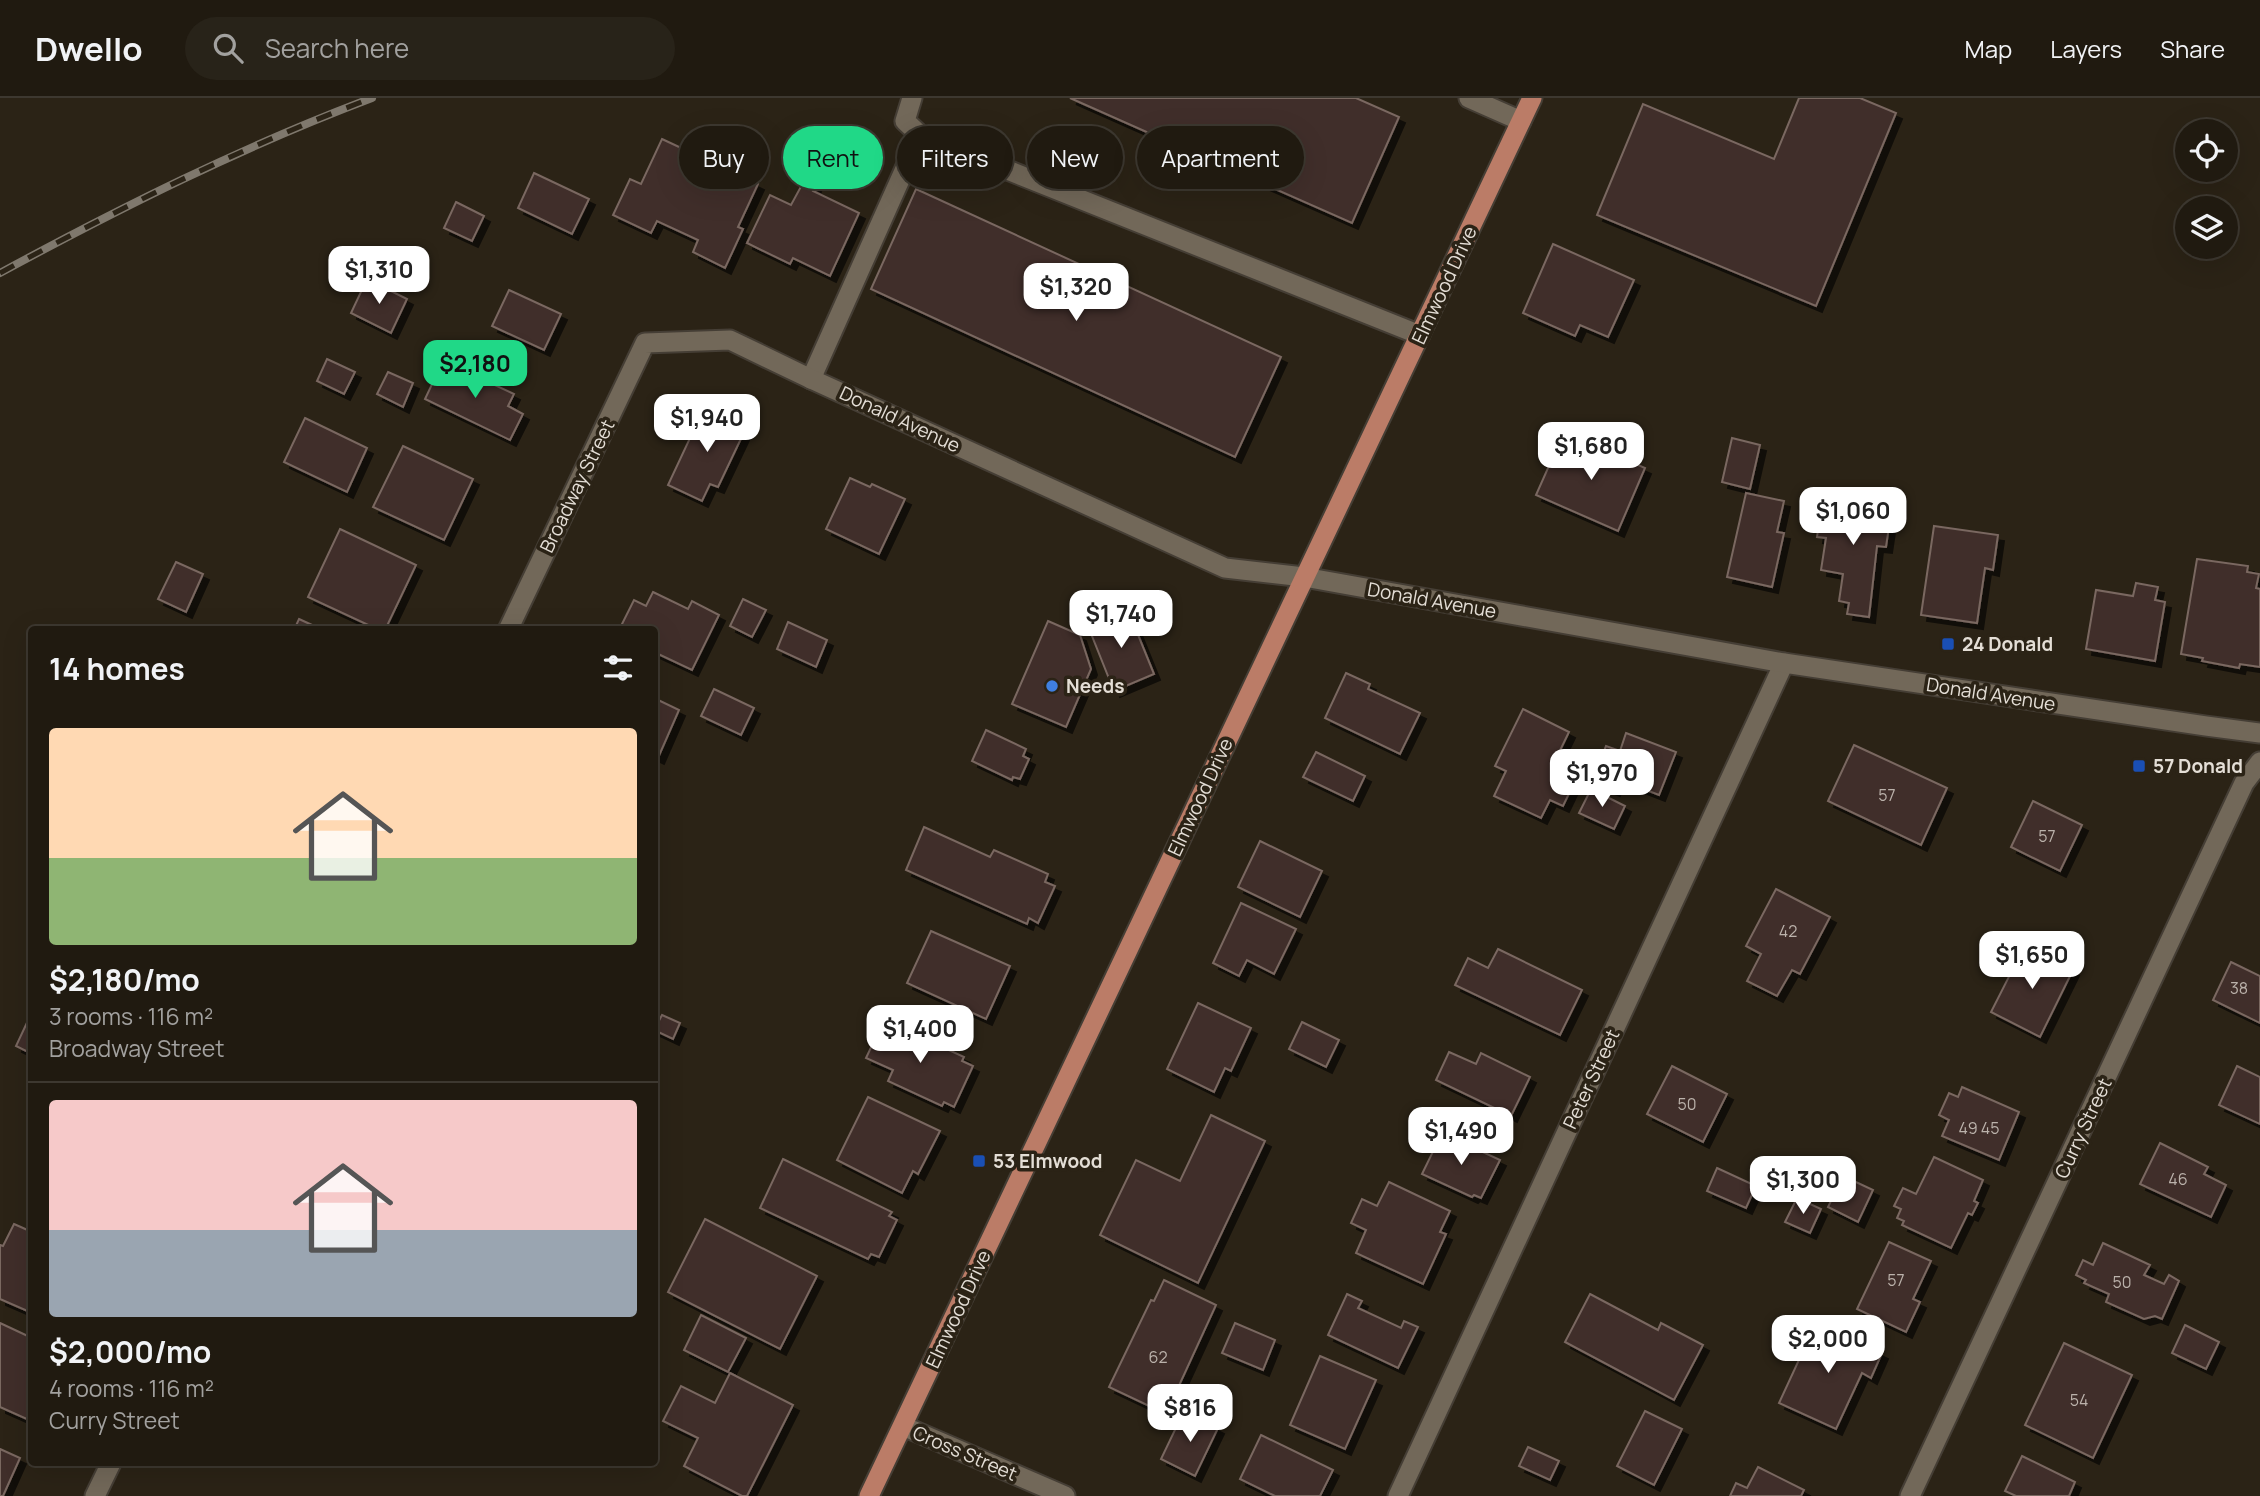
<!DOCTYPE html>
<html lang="en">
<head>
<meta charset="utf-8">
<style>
	:root { --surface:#201a10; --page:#282319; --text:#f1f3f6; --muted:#a2a19f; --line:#3d3830; --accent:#20d887 }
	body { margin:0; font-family:Manrope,sans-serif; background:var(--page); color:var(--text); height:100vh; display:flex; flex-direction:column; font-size:26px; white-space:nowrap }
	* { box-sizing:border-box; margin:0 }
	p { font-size:23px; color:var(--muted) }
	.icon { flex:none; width:38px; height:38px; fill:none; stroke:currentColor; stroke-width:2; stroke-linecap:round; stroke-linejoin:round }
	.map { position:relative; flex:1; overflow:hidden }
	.side { position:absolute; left:28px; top:528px; width:630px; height:840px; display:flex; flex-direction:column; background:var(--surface); border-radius:7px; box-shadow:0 7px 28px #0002,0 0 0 2px var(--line) }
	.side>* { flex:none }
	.banner { position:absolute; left:679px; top:28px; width:665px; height:63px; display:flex; gap:14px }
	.buttons { position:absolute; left:2175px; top:21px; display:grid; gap:14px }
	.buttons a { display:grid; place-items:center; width:63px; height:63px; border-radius:50%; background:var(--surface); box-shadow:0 7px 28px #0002,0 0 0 2px var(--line); font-size:35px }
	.price { position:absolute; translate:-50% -60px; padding:0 16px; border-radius:14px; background:#fff; color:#222; font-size:23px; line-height:46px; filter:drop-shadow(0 2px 4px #0008) }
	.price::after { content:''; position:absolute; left:50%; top:42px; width:21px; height:16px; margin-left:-10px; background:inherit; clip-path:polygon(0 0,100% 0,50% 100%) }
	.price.on { background:var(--accent); color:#111 }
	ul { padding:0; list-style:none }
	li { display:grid; align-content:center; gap:14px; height:371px; padding:0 21px }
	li+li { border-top:2px solid var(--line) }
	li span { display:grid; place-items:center; height:217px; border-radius:7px; color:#555 }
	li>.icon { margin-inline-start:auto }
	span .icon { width:126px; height:126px; fill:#fffc; stroke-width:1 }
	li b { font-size:30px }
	h2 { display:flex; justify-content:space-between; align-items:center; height:84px; padding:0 21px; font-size:30px }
	.tag { padding:0 24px; border-radius:32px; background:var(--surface); box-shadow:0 7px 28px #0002,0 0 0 2px var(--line); font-size:24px; line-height:63px }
	.tag.on { background:var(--accent); color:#111 }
	header { display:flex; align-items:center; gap:42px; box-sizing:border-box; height:98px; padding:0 35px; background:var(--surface); border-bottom:2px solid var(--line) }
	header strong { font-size:33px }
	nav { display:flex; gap:38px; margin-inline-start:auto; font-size:24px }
	.search { width:490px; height:63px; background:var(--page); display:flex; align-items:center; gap:18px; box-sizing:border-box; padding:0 24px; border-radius:38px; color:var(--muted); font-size:26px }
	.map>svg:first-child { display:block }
	.building { fill:#3f2f2a; stroke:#7a6761; stroke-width:2; filter:url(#shadow) }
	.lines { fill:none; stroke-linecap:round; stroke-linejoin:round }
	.service-casing { stroke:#453e35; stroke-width:23 }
	.minor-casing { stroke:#453e35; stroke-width:23 }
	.tertiary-casing { stroke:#453e35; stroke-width:23 }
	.primary-casing { stroke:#453e35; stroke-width:23 }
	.service { stroke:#726859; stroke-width:19 }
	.minor { stroke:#726859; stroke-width:19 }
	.tertiary { stroke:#726859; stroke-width:19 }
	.primary { stroke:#bb7c67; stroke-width:19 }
	.rail-casing { stroke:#7f786d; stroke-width:8 }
	.rail { stroke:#2b2316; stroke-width:5; stroke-dasharray:16; stroke-linecap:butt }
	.transit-dot { fill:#1a4fb4; stroke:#2b2316; stroke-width:2.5 }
	.shop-dot { fill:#3f7fe0; stroke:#2b2316; stroke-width:2.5 }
	.labels { text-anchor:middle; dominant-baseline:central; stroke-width:7; stroke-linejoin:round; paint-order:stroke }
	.number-label { font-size:16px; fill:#bbb2ab }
	.street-label { font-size:19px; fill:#e4ded6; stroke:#2b2316 }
	.poi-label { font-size:19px; font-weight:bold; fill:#e4ded6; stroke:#2b2316; text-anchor:start }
</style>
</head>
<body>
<header>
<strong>Dwello</strong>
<div class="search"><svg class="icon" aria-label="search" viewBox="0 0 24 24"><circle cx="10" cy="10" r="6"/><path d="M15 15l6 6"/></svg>Search here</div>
<nav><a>Map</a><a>Layers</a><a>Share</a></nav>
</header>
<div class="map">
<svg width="2260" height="1398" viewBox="0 0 2260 1398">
	<defs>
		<filter id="shadow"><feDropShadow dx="6" dy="6" stdDeviation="0" flood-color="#0009"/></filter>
	</defs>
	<rect width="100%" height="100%" fill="#2b2316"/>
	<g class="building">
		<polygon points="1070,0 1356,0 1399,19 1352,125"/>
		<polygon points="1799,0 1860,0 1896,15 1816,208 1597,117 1643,6 1774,61"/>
		<polygon points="662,41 758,86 738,129 743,131 725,170 693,154 698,142 657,123 651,135 613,117 630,81 641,86"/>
		<polygon points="534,75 589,101 572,136 518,110"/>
		<polygon points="804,83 815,88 813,93 859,115 830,178 793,160 790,166 747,145 770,97 791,107"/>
		<polygon points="916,91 1281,259 1235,359 871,191"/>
		<polygon points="456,104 484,118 472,143 444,130"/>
		<polygon points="1553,146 1634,182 1608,239 1580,227 1575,238 1523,215"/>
		<polygon points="367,181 407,201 391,235 351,215"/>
		<polygon points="509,192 561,216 544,252 492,228"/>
		<polygon points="327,261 355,274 344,296 317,283"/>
		<polygon points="443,263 514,296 508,308 523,316 510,342 425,301"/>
		<polygon points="388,274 413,285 403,309 377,296"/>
		<polygon points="705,308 747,328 718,389 710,386 702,403 668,387"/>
		<polygon points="305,320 367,350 347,394 284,364"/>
		<polygon points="1564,334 1645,370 1618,433 1536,397"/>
		<polygon points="1732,340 1760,347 1750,391 1722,384"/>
		<polygon points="403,348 473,381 444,442 373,409"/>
		<polygon points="850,380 870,389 872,386 905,401 879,456 826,431"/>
		<polygon points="1746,395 1784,403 1777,434 1784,435 1772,489 1727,479"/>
		<polygon points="1823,398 1892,408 1886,449 1877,448 1869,519 1847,516 1849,505 1839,503 1843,476 1821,472 1826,440 1817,439"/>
		<polygon points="1934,428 1998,437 1993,472 1985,470 1977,525 1921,517"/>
		<polygon points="340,431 416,467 385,532 379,532 308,499"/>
		<polygon points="2197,461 2248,468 2247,474 2259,476 2256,490 2260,491 2260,569 2240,566 2239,570 2202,563 2203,560 2181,556"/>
		<polygon points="176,464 203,476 186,514 158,501"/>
		<polygon points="2136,485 2158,489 2155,502 2165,504 2155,563 2086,551 2096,492 2133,498"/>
		<polygon points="653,494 688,511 692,503 719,517 692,572 654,554 654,532 619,532 634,502 646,508"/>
		<polygon points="743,501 766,512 752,539 730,528"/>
		<polygon points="1128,512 1154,576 1114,593 1088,528"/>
		<polygon points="299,521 323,532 294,532"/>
		<polygon points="1048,523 1080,537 1091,571 1066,629 1012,606"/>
		<polygon points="788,524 827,542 816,569 777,551"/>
		<polygon points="1346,575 1370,586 1368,591 1420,615 1400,656 1325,620"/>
		<polygon points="714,591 754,610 741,637 701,618"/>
		<polygon points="654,600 679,612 658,660 654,658"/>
		<polygon points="1523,611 1569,634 1552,669 1576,681 1563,708 1550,702 1541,720 1494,698 1506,673 1495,668"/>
		<polygon points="986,632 1026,651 1023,658 1029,661 1020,681 1013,679 1012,682 972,663"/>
		<polygon points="1626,635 1676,654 1659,697 1618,681 1614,692 1592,684 1606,648 1620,653"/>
		<polygon points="1854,647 1947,690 1921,747 1828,703"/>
		<polygon points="1316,654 1365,678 1353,703 1303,679"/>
		<polygon points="1591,691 1625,708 1614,731 1579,715"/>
		<polygon points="2033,703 2082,727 2060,773 2011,749"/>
		<polygon points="924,729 990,759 994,752 1048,776 1045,784 1055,788 1038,825 1029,820 1027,826 906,772"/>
		<polygon points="1260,743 1322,773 1300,819 1238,789"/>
		<polygon points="1776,791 1830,819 1800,876 1792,872 1777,898 1747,883 1761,856 1746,848"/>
		<polygon points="1241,805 1296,831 1274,876 1247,862 1239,878 1213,865"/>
		<polygon points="931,833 1010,868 986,921 907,885"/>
		<polygon points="2025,847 2073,872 2040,939 1991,914"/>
		<polygon points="1498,851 1582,892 1560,937 1455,887 1468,860 1488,870"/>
		<polygon points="2231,864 2260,878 2260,925 2213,902"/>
		<polygon points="1198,905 1251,930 1231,973 1225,970 1214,994 1167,971"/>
		<polygon points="32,914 32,956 16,948"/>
		<polygon points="662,917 680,925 673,941 654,932"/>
		<polygon points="884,922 964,959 962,963 973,968 954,1009 944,1004 942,1008 888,983 893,972 866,960"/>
		<polygon points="1302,924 1339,942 1326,969 1289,951"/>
		<polygon points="1449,954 1476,966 1481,955 1530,979 1511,1018 1436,982"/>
		<polygon points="1672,968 1727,996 1703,1044 1647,1016"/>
		<polygon points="2237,968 2260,979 2260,1026 2219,1007"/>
		<polygon points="1962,989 2019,1014 1999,1062 1942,1038 1949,1022 1939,1017 1949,995 1958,999"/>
		<polygon points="868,999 940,1033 918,1076 913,1073 902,1095 837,1062"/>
		<polygon points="1211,1017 1265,1043 1198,1185 1100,1137 1136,1062 1180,1083"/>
		<polygon points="1442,1035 1500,1062 1481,1100 1474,1097 1472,1099 1422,1076"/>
		<polygon points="2160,1045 2208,1069 2204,1076 2226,1087 2211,1119 2140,1086"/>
		<polygon points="1934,1059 1983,1082 1974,1103 1978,1105 1972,1117 1968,1115 1951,1150 1902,1127 1904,1123 1897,1120 1901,1111 1894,1108 1903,1090 1916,1096"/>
		<polygon points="783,1061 892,1114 889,1118 897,1122 879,1159 871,1156 868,1161 760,1110"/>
		<polygon points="1717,1070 1756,1088 1746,1110 1707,1093"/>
		<polygon points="1843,1078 1873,1092 1858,1124 1828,1109"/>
		<polygon points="1389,1084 1450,1113 1440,1134 1446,1136 1423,1186 1356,1155 1366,1132 1351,1125 1362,1101 1377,1108"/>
		<polygon points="1797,1100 1821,1111 1810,1135 1785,1124"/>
		<polygon points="705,1121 817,1178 780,1251 668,1194"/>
		<polygon points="14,1126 32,1134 32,1215 0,1201 0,1147 3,1148"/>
		<polygon points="1889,1144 1931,1163 1913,1201 1920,1204 1906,1234 1857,1211"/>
		<polygon points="2103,1145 2150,1167 2144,1177 2164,1186 2169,1177 2179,1183 2162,1221 2155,1218 2144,1221 2106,1204 2109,1196 2084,1185 2086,1182 2076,1177 2083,1162 2093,1167"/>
		<polygon points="1164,1182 1216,1207 1166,1316 1109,1289 1151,1202 1154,1203"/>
		<polygon points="1347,1196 1362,1203 1358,1210 1401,1230 1404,1223 1418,1229 1398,1270 1328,1237"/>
		<polygon points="1590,1196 1658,1232 1661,1225 1703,1247 1674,1302 1565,1244"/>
		<polygon points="701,1217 746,1240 728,1274 684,1252"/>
		<polygon points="0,1225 32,1240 32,1316 29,1322 0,1309"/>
		<polygon points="1235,1225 1275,1242 1263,1272 1222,1255"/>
		<polygon points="1816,1225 1882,1255 1871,1280 1862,1275 1836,1331 1779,1305"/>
		<polygon points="2185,1227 2219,1244 2206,1271 2172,1255"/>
		<polygon points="2064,1245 2132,1277 2093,1360 2025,1327"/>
		<polygon points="1320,1258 1376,1282 1345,1351 1290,1327"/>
		<polygon points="730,1275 793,1307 747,1398 742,1398 684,1368 698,1340 663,1323 681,1288 715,1305"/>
		<polygon points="1184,1313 1218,1330 1195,1378 1161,1361"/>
		<polygon points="1645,1313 1682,1331 1654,1387 1617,1368"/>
		<polygon points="1261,1337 1333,1372 1320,1398 1275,1398 1240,1381"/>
		<polygon points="1528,1349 1559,1363 1550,1382 1519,1368"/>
		<polygon points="0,1351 20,1360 3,1398 0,1398"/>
		<polygon points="2022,1358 2075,1384 2069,1398 2016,1398 2005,1393"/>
		<polygon points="1758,1369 1804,1392 1801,1398 1730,1398 1736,1385 1747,1390"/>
	</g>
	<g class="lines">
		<defs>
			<g id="service">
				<polyline points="912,0 905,23 920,37 1420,237"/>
				<polyline points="1469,0 1521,23"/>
				<polyline points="811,281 920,37"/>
			</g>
			<g id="minor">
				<polyline points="508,532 645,245 730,242 811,281 1225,470 1304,479"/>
				<polyline points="903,1328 1065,1398"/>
				<polyline points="95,1398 111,1365"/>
				<polyline points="1398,1398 1784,565"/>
				<polyline points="1910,1398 2244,685 2260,664"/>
			</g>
			<polyline id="tertiary" points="1304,479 1784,565 2206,628 2260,635"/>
			<polyline id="primary" points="869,1398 1532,0"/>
		</defs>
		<use href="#service" class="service-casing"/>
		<use href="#minor" class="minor-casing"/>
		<use href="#tertiary" class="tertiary-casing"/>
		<use href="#primary" class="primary-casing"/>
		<use href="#service" class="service"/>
		<use href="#minor" class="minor"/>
		<use href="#tertiary" class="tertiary"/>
		<use href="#primary" class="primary"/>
		<defs>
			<path id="rail" d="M 0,175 C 120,110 244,48 372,0"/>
		</defs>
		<use href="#rail" class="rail-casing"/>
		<use href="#rail" class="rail"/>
	</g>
	<g class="transit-dot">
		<rect x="1941" y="539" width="14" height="14" rx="3.5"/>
		<rect x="2132" y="661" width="14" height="14" rx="3.5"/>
		<rect x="972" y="1056" width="14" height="14" rx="3.5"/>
	</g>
	<circle class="shop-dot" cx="1052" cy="588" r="7"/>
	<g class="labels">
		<g class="number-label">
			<text x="1887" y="697">57</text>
			<text x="2047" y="738">57</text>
			<text x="1788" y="833">42</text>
			<text x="2239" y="890">38</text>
			<text x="1687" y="1006">50</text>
			<text x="1979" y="1030">49 45</text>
			<text x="2178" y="1081">46</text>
			<text x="1896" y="1182">57</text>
			<text x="2122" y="1184">50</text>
			<text x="1158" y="1259">62</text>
			<text x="2079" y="1302">54</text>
		</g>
		<g class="street-label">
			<text transform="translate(1444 187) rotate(-65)">Elmwood Drive</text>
			<text transform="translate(900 321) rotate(25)">Donald Avenue</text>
			<text transform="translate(577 388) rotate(-64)">Broadway Street</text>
			<text transform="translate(1432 502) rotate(10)">Donald Avenue</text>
			<text transform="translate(1991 596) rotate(9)">Donald Avenue</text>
			<text transform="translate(1200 699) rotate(-65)">Elmwood Drive</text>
			<text transform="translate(1591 981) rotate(-65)">Peter Street</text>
			<text transform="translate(2083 1030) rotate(-65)">Curry Street</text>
			<text transform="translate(958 1211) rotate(-65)">Elmwood Drive</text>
			<text transform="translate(965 1355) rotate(23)">Cross Street</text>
		</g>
		<g class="poi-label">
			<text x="1962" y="546">24 Donald</text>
			<text x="1066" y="588">Needs</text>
			<text x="2153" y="668">57 Donald</text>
			<text x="993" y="1063">53 Elmwood</text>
		</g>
	</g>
</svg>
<div class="buttons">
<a><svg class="icon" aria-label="locate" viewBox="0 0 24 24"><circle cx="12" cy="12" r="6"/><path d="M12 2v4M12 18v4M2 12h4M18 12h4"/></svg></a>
<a><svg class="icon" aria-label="layers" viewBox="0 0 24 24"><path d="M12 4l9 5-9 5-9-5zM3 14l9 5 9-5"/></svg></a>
</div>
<b class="price" style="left:379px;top:208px">$1,310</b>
<b class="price" style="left:1076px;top:225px">$1,320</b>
<b class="price on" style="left:475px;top:302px">$2,180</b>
<b class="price" style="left:707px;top:356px">$1,940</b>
<b class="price" style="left:1591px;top:384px">$1,680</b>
<b class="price" style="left:1853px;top:449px">$1,060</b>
<b class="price" style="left:1121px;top:552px">$1,740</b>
<b class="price" style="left:1602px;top:711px">$1,970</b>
<b class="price" style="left:2032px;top:893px">$1,650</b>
<b class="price" style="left:920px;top:967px">$1,400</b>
<b class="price" style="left:1461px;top:1069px">$1,490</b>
<b class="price" style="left:1803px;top:1118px">$1,300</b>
<b class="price" style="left:1828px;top:1277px">$2,000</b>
<b class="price" style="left:1190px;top:1346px">$816</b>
<div class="banner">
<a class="tag">Buy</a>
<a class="tag on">Rent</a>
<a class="tag">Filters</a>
<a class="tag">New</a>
<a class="tag">Apartment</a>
</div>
<section class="side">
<h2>14 homes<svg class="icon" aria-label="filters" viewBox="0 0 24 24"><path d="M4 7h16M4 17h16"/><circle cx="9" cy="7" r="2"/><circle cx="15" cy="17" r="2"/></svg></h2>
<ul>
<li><span style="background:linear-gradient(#ffd9b3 60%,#8fb573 0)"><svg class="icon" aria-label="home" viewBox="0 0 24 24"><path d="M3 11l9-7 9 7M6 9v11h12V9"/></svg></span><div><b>$2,180/mo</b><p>3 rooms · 116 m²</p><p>Broadway Street</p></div></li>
<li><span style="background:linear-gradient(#f6c9c9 60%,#9aa5b1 0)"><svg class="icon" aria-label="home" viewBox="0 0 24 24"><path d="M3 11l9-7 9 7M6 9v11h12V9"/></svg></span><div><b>$2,000/mo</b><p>4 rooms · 116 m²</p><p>Curry Street</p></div></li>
</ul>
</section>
</div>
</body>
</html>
